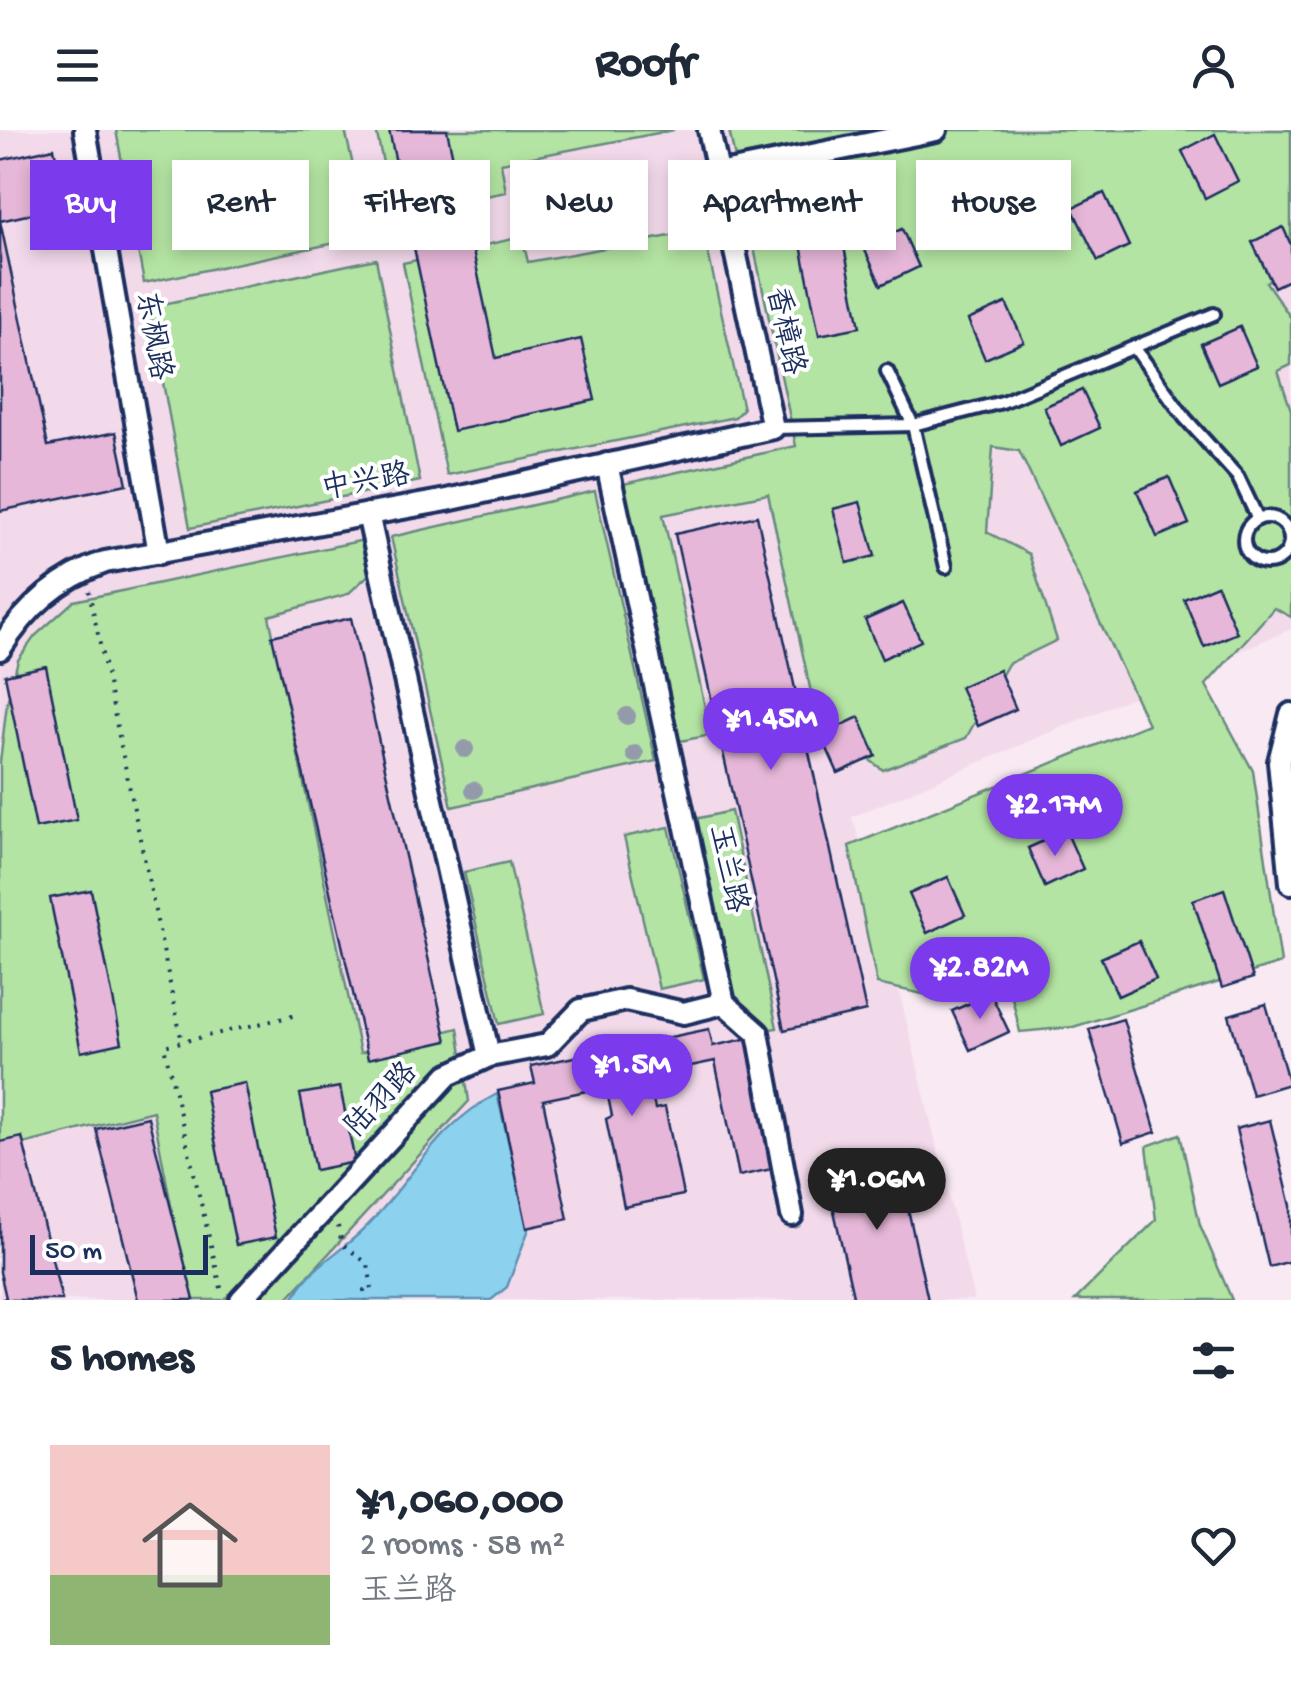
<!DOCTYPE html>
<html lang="en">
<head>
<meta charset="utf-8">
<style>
	:root { --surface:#fff; --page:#f6f6f7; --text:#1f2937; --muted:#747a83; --line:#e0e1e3; --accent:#7c3aed }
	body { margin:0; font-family:"Gochi Hand","LXGW WenKai TC",sans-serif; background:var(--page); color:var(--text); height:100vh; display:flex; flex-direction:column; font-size:38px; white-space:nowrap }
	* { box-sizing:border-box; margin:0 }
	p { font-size:32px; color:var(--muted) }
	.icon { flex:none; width:55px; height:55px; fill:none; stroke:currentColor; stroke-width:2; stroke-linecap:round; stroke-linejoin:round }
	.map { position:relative; height:1170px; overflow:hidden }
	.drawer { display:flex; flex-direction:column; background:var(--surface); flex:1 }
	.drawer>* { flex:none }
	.banner { position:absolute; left:30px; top:30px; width:1232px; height:90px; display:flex; gap:20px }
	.scale { position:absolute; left:30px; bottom:25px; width:178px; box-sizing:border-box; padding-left:10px; border:5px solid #1b2f5e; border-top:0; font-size:28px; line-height:35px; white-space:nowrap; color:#1b2f5e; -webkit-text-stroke:8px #fff; paint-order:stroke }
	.price { position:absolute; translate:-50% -85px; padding:0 22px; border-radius:35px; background:var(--accent); color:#fff; font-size:32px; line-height:65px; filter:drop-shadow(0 2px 5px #0008) }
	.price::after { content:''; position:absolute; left:50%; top:60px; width:30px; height:22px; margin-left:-15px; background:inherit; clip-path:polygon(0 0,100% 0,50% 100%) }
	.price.active { background:#222; color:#fff }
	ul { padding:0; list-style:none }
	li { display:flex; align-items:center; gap:30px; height:250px; padding:0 50px }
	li+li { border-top:2px solid var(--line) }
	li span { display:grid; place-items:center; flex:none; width:280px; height:200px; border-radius:0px; color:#555 }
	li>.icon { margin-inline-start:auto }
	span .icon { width:120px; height:120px; fill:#fffc; stroke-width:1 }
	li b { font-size:42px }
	h2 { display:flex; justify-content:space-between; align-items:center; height:120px; padding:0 50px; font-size:42px }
	.pill { padding:0 35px; border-radius:0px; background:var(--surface); box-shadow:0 5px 15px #0003; font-size:35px; line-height:90px }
	.pill.active { background:var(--accent); color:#fff }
	header { display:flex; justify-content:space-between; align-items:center; height:130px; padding:0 50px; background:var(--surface); font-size:45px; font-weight:800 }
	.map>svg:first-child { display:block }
	.built { fill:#f3daeb }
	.green { fill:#b4e4a3; stroke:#688a80; stroke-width:2.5 }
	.water { fill:#8cd2ee; stroke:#5f91b4; stroke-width:2.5 }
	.building { fill:#e6b7d8; stroke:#1b2f5e; stroke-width:2.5 }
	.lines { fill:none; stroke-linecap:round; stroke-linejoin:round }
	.lane-casing { stroke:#1b2f5e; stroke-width:18 }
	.street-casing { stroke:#1b2f5e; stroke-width:28 }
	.path { stroke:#1b2f5e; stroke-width:4; stroke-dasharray:2.5 8; stroke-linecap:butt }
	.lane { stroke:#fff; stroke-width:10 }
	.street { stroke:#fff; stroke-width:20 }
	.tree { fill:#939baa }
	.labels { text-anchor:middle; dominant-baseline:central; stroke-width:8; stroke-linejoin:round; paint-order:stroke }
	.street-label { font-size:30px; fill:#1b2f5e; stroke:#fff }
</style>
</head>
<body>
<header><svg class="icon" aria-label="menu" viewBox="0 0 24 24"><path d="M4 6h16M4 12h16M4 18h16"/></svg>Roofr<svg class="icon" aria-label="person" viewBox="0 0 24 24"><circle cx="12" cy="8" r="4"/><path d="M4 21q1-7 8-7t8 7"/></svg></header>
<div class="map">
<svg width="1291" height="1170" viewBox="0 0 1291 1170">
	<rect width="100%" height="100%" fill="#f8e9f3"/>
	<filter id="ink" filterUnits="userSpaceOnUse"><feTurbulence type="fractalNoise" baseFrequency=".01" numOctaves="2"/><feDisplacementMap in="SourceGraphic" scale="20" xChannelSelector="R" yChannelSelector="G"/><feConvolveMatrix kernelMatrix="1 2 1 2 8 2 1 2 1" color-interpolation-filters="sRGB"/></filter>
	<g filter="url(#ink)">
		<polygon class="built" points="0,0 1291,0 1291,499 852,687 872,749 974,1170 0,1170"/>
		<g class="green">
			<polygon points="116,0 345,0 369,106 144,153"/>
			<polygon points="376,0 674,0 501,33 506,62 394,84"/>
			<polygon points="729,0 1291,0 1291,135 1266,152 1291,188 1291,235 1278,241 1291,280 1291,487 1274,478 1206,555 1253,641 1281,833 1073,897 1020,902 1008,850 984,829 945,869 877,854 849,716 1148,594 1019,321 993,317 987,402 1029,424 1057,510 1008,534 966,608 883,640 817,590 768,364 663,385 711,605 675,612 619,355 796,316"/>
			<polygon points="703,100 743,279 735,287 447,345 403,133 522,107 528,132"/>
			<polygon points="376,129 420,351 190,398 149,177"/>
			<polygon points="595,361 656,631 452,677 391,407"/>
			<polygon points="369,409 375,439 348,464 269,486 360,923 458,898 469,971 286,1170 254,1170 233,1160 224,1170 189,1170 153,981 0,1020 0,632 7,573 18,530 35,506 74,471"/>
			<polygon points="731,681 777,898 763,900 735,870 695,689"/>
			<polygon points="669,697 704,849 659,859 624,707"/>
			<polygon points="509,732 544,884 499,894 464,742"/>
			<polygon points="1180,1004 1200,1095 1232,1170 1075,1170 1156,1090 1147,1016"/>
		</g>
		<path class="water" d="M 497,964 L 529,1099 L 507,1157 L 491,1170 L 293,1170 C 306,1139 340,1123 363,1100 C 411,1053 434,996 497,964 Z"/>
		<g class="building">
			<polygon points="389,0 447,0 496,228 581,209 595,270 453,301"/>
			<polygon points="1215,4 1238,51 1205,68 1182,21"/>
			<polygon points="54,18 67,76 0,91 48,316 116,302 127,354 0,381 0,30"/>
			<polygon points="1104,63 1129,116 1098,131 1072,78"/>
			<polygon points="1283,97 1291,115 1291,149 1274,157 1252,112"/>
			<polygon points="902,99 919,137 881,155 863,116"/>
			<polygon points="842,107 860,197 819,205 801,115"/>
			<polygon points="1006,173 1024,212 985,229 968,190"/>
			<polygon points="1240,197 1257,236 1218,253 1201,214"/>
			<polygon points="1082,260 1100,298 1061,316 1044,277"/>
			<polygon points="1169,347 1189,394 1157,407 1137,361"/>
			<polygon points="860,372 875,426 847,433 833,379"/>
			<polygon points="757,386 866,881 784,900 675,404"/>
			<polygon points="1217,455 1237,503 1204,517 1184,469"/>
			<polygon points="903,473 921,511 882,529 865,490"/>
			<polygon points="351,488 447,911 368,929 272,506"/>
			<polygon points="46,536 77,690 36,698 5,545"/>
			<polygon points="999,540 1016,579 978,596 960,557"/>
			<polygon points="859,587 876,626 838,643 821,605"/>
			<polygon points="1066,701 1083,739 1045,757 1028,718"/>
			<polygon points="948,747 965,785 927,803 909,764"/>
			<polygon points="1224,759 1253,848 1222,858 1193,770"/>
			<polygon points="91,760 122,913 81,922 50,768"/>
			<polygon points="1139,811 1156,849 1118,866 1101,828"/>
			<polygon points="991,864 1009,902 970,920 952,881"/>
			<polygon points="1266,874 1289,954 1252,965 1229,885"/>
			<polygon points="1123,889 1156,1002 1123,1013 1089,899"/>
			<polygon points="709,899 713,916 749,908 776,1038 739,1046 715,931 648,945 655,979 665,977 683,1065 624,1077 606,989 612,986 606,957 543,970 568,1089 527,1098 498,961 535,953 531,936"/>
			<polygon points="245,953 276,1107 236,1115 205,961"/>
			<polygon points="340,957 355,1032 315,1040 300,964"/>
			<polygon points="148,987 194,1170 138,1170 96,999"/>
			<polygon points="1270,990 1291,1076 1291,1131 1269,1137 1236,999"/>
			<polygon points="22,1007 62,1170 0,1170 6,1168 0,1142 0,1012"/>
			<polygon points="897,1029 928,1170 854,1170 826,1045"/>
		</g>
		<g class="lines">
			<defs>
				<g id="lane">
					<polyline points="1134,217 1185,288 1238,347 1258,389"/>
					<polyline points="887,241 913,295 946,437"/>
					<polyline points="773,298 913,295 1002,272 1214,184"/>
					<circle cx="1267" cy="410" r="23"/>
				</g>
				<g id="street">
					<polyline points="85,0 159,423"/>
					<polyline points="718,44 936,0"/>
					<polyline points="607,334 724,873 758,903 792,1085"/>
					<polyline points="368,384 489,926"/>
					<path d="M 0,519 C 26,477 59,448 105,432 L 447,370 L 773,298 L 709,0"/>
					<polyline points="1291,584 1279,632 1291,753"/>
					<polyline points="241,1170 448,945 489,926 547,915 581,880 626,870 684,883 724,873"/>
				</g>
			</defs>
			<use href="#lane" class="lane-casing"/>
			<use href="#street" class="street-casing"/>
			<g class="path">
				<polyline points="89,461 182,912"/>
				<polyline points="338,1096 342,1114 368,1134 372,1159 364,1160 366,1170"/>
				<polyline points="221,1158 164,916 297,885"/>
			</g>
			<use href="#lane" class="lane"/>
			<use href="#street" class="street"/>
		</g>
		<g class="tree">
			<circle cx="627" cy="586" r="9"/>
			<circle cx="465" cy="619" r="9"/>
			<circle cx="635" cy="624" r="9"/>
			<circle cx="474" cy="660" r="9"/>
		</g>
	</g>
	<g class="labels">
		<g class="street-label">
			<text transform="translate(783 201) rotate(78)">香樟路</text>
			<text transform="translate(151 206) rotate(80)">东枫路</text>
			<text transform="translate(366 354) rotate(-10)">中兴路</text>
			<text transform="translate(726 739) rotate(78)">玉兰路</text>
			<text transform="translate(383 971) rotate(-47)">陆羽路</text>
		</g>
	</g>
</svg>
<div class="scale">50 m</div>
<b class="price" style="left:771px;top:643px">¥1.45M</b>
<b class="price" style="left:1055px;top:729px">¥2.17M</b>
<b class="price" style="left:980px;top:892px">¥2.82M</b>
<b class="price" style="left:632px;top:989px">¥1.5M</b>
<b class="price active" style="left:877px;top:1103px">¥1.06M</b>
<div class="banner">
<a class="pill active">Buy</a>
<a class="pill">Rent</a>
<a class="pill">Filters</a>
<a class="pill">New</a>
<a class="pill">Apartment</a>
<a class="pill">House</a>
</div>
</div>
<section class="drawer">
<h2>5 homes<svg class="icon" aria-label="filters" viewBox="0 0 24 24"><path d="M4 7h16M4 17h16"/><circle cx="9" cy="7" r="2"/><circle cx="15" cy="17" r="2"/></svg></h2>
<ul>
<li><span style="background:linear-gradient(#f6c9c9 65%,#8fb573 0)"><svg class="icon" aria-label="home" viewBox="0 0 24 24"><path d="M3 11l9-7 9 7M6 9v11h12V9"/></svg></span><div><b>¥1,060,000</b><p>2 rooms · 58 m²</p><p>玉兰路</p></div><svg class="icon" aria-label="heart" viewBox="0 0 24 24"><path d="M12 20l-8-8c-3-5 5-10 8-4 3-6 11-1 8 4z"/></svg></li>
</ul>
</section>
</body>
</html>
